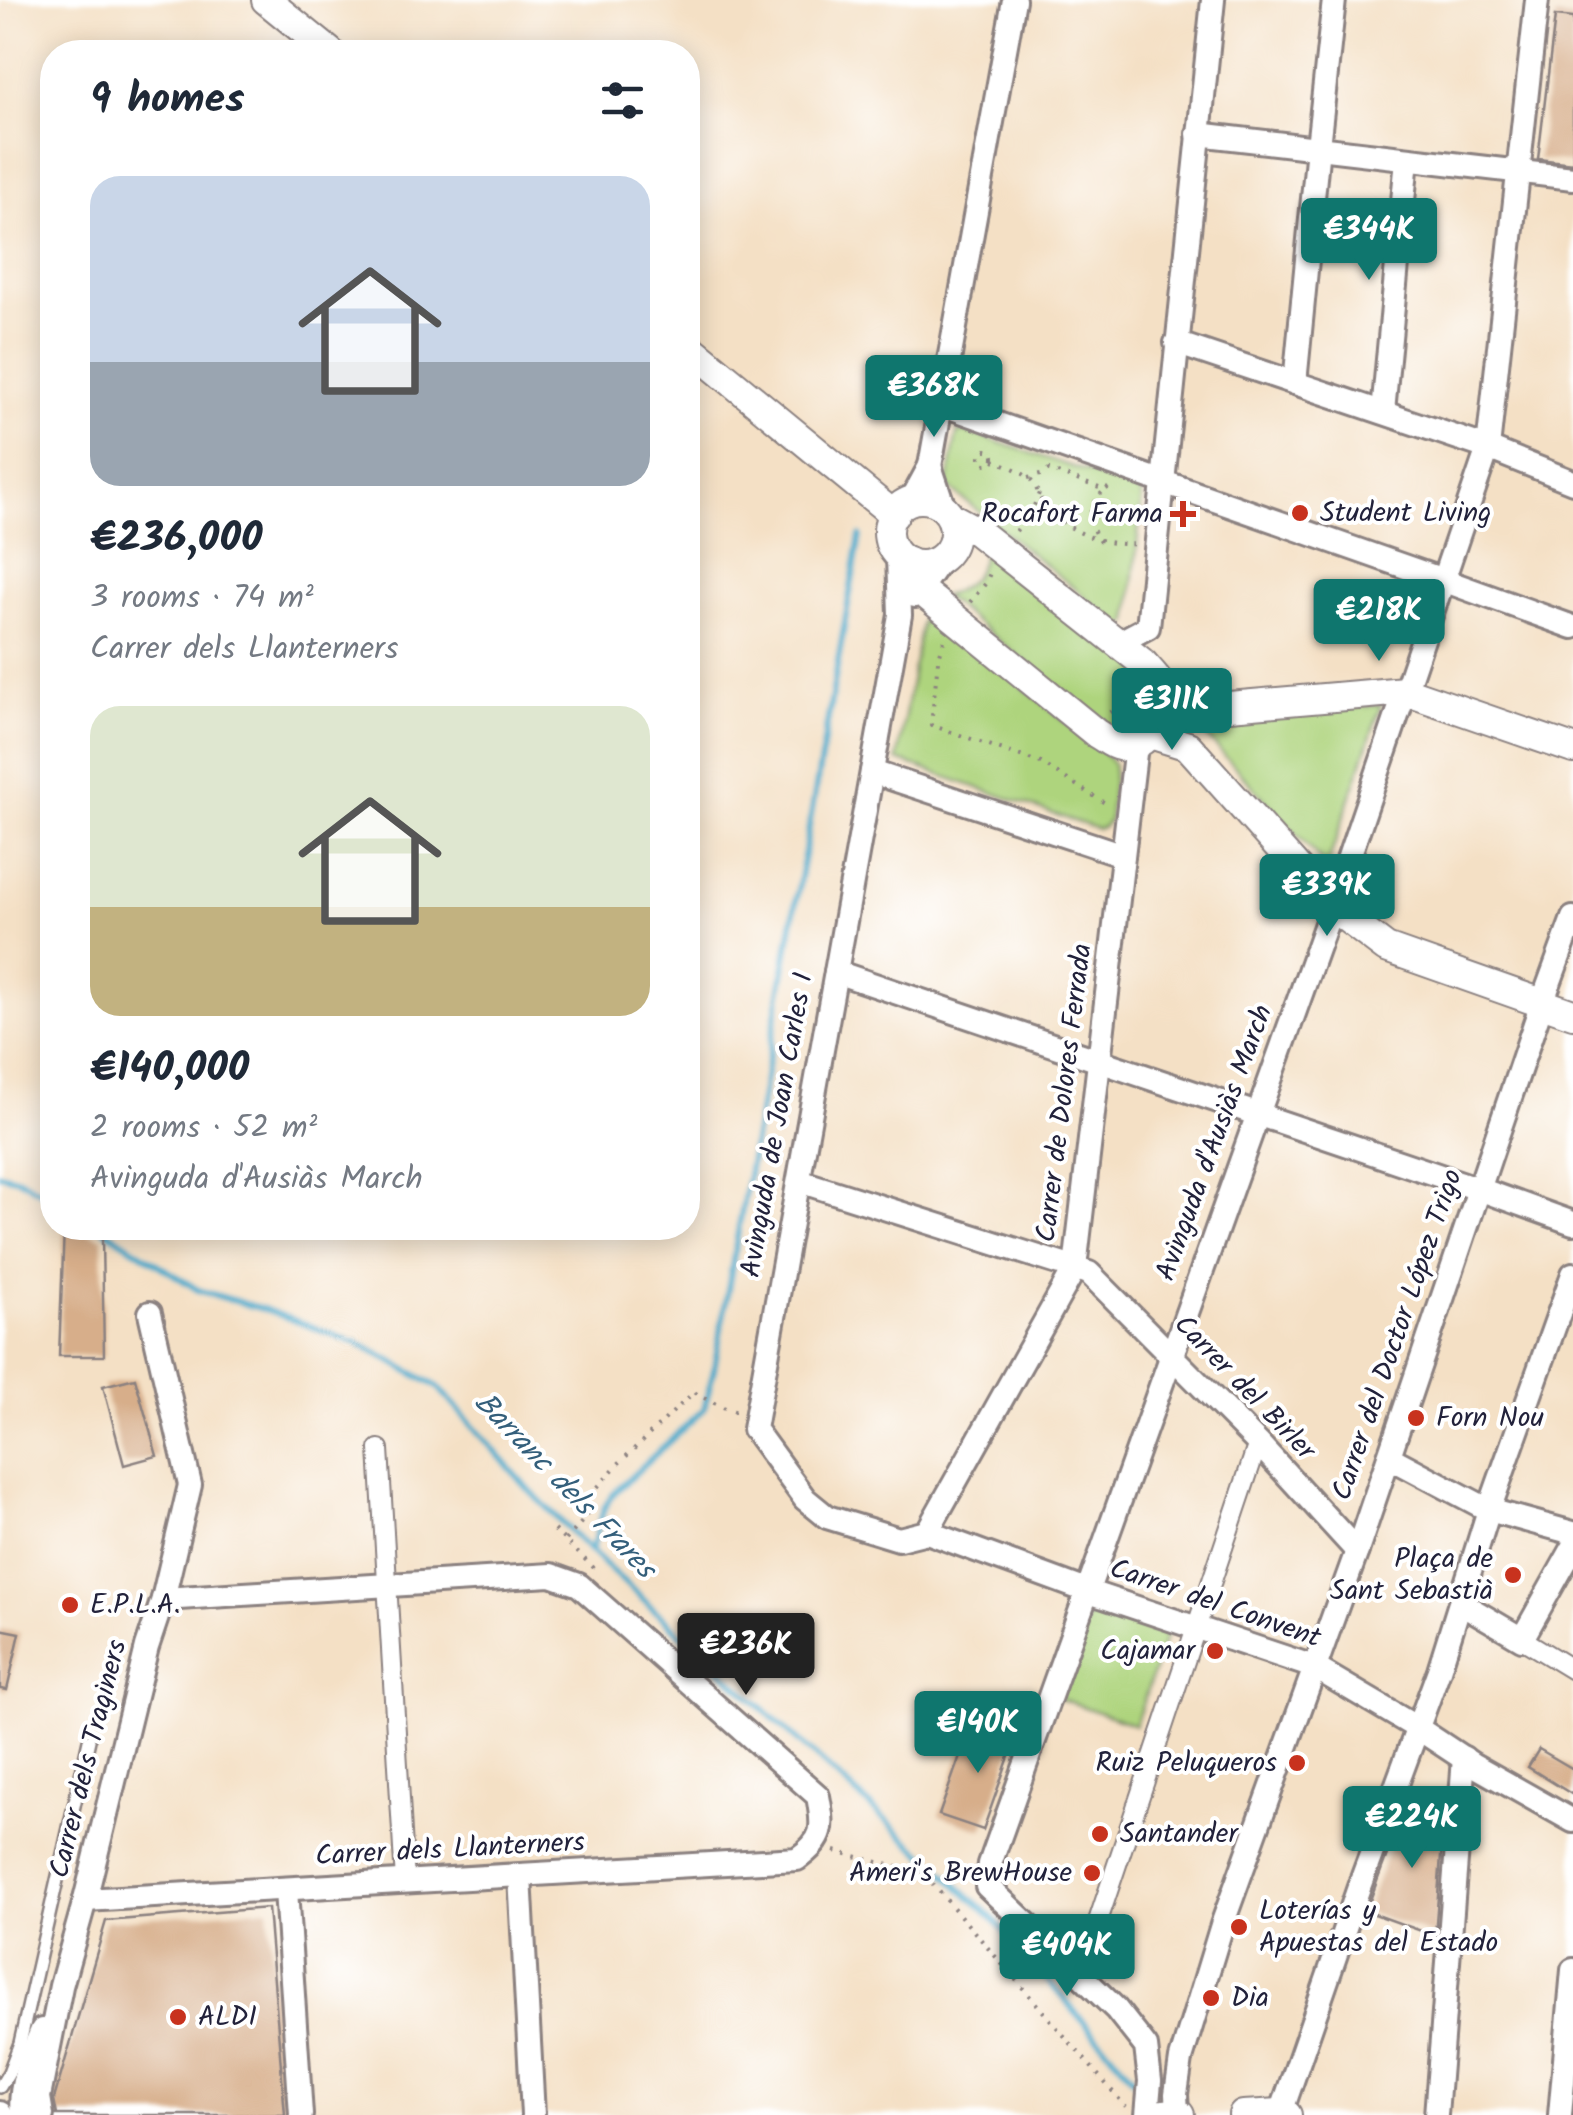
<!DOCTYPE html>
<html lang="en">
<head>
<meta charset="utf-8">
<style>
	:root { --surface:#fff; --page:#f2f2f3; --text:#1f2937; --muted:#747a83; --accent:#0f766e }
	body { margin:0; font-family:Kalam,sans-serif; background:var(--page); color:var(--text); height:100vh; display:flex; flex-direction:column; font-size:38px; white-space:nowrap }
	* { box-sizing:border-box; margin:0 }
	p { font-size:32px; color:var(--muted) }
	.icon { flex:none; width:55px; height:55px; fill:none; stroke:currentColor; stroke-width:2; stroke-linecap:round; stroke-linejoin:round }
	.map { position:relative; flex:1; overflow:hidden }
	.panel { position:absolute; left:40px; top:40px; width:660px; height:1200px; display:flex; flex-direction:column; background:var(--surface); border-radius:40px; box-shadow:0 5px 25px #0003 }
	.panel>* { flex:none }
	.price { position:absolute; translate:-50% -85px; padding:0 22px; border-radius:10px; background:var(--accent); color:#fff; font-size:32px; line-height:65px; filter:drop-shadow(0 2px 5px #0008) }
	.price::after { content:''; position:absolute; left:50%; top:60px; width:30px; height:22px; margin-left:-15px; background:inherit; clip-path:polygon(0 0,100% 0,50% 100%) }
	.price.on { background:#222; color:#fff }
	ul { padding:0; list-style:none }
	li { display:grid; align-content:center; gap:20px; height:530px; padding:0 50px }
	li span { display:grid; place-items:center; height:310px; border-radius:30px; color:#555 }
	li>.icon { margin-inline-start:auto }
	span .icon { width:180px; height:180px; fill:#fffc; stroke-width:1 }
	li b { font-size:42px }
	h2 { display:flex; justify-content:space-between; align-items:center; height:120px; padding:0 50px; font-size:42px }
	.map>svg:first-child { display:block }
	.green { fill:#aed47d; stroke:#687b5c; stroke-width:2.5 }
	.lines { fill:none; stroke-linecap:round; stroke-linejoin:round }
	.stream { stroke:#4ba9c9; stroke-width:6 }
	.building { fill:#d7ae8a }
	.service-casing { stroke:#8b8180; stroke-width:16 }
	.pedestrian-casing { stroke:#8b8180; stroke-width:22 }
	.minor-casing { stroke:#8b8180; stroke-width:28 }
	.tertiary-casing { stroke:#8b8180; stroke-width:32 }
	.path { stroke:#8b8180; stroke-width:4; stroke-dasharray:2.5 8; stroke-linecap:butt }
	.service { stroke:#fff; stroke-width:11 }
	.pedestrian { stroke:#fff; stroke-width:18 }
	.minor { stroke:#fff; stroke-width:22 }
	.tertiary { stroke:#fff; stroke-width:28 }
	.poi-dot { fill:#c8321e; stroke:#fff; stroke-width:4 }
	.labels { text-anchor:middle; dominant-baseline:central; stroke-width:8; stroke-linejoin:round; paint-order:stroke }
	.poi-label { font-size:28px; fill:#22223b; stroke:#fff; text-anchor:start }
	.street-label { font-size:28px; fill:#22223b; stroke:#fff }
	.water-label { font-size:30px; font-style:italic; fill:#345f7b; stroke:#fff }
</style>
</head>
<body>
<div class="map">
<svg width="1573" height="2115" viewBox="0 0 1573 2115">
	<rect width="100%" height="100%" fill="#fff"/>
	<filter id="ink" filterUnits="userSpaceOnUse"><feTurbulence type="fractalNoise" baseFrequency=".01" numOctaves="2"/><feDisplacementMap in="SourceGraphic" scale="20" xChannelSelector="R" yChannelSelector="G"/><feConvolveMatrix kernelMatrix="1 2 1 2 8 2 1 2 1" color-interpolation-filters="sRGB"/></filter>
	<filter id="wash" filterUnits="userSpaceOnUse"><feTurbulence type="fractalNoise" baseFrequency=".0048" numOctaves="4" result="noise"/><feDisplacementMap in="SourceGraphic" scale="40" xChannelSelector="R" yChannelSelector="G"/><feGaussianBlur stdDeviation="2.25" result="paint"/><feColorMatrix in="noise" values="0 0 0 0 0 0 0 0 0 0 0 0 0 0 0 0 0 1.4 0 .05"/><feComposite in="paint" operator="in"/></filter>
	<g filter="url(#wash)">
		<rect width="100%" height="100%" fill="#f4e0c5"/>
		<g class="green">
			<polygon points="965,431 1139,489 1142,498 1129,623 1120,625 947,486 956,438 958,432"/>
			<path d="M 984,544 L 1142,671 L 1154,692 C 1145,719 1139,736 1106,726 L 943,596 C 968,589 984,570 984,544 Z"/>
			<polygon points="927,609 1104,753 1114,766 1109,821 1103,827 1097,829 897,760 923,613"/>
			<polygon points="1381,705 1327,867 1199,728 1201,720"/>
			<polygon points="1092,1606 1167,1633 1135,1725 1058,1698"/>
		</g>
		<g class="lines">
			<g class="stream">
				<polyline points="0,1174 19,1179 52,1198"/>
				<polyline points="102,1228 198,1290 266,1310 362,1345 438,1387 531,1492 605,1565 992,1917 1140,2086"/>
				<polyline points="591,1552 604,1508 613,1494 704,1409 714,1369 860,536"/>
			</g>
		</g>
		<g id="blocks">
			<g class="building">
				<polygon points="1555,16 1573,18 1573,163 1538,159"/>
				<polygon points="64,1228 74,1228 102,1238 104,1356 59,1356"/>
				<polygon points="135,1378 157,1456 124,1465 103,1386"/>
				<polygon points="0,1629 20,1633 7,1690 0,1689"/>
				<polygon points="972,1722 1016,1737 983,1830 939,1815"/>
				<polygon points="1539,1749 1573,1769 1573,1795 1528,1767"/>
				<polygon points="1408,1798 1444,1815 1435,1936 1366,1911"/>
				<polygon points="268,1908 285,2115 57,2115 54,2099 106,1921"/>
			</g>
		</g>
	</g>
	<g filter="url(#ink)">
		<use href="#blocks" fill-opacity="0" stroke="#8b8180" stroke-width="2.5"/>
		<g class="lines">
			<defs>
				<polyline id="service" points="0,2087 9,2072 20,2043 89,1740"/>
				<g id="pedestrian">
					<polyline points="379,1449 405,1882"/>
					<polyline points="1522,1639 1573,1670"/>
					<polyline points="1080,1975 1258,1443"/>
				</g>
				<g id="minor">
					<polyline points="1198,134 1573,178"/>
					<polyline points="1176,343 1488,448 1573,482"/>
					<polyline points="1295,383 1318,147 1334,0"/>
					<polyline points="941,404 1443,580 1573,627"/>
					<polyline points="1383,412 1407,159"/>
					<polyline points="930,466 1014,0"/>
					<polyline points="911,501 930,466 944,508"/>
					<polyline points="898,556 900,615 754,1429 805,1499 827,1517 899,1539 927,1532"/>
					<polyline points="915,596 942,558"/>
					<polyline points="1118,643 1148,627 1213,0"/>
					<polyline points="872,772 1123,855"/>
					<polyline points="836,972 1479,1189 1573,1223"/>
					<polyline points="799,1181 1089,1273 1258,1443 1357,1551"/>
					<polyline points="1389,1457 1489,1510 1573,1274"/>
					<polyline points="927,1532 1075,1268 1136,745"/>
					<polyline points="927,1532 1095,1594 1314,1667 1419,1729 1472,1764 1573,1821"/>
					<polyline points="1461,1603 1522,1639 1573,1548"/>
					<polyline points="520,1876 533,2115"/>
					<polyline points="286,1890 301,2115"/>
					<path d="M 85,1900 L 797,1859 C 825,1839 824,1828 818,1796 L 579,1585 L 551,1575 L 163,1599"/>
					<polyline points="0,2113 1,2115"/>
					<polyline points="1281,2113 1359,1887 1439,1670 1489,1510 1573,1533"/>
					<polyline points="1177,2114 1176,2094 1181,2059 1222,1925 1357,1551 1542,1003 1573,918"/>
					<path d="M 22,2115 C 18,2086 31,2057 42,2030"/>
					<polyline points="42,2115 39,2097 61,1986 85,1900 147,1647 163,1599 190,1485 150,1313"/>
					<polyline points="1147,2115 1150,2081 1146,2047 1116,2009 987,1886 990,1864 1332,907 1488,448 1537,0"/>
					<polyline points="1436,2115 1464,1758"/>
					<polyline points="1560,2115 1573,1970"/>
				</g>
				<g id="tertiary">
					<polyline points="266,0 330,52"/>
					<polyline points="688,346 894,515"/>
					<circle cx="921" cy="532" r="33"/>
					<path d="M 908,562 L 925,594 L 1097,734 C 1103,737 1112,745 1119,746 C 1147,752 1169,713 1162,689 C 1159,679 1149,670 1143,663 L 975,530 L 951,517"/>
					<polyline points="1163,702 1206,708 1405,691 1573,749"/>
					<polyline points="1150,734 1188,746 1332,907 1386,948 1573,1014"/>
					<polyline points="1155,2115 1173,2113 1180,2115"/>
					<polyline points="1243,2115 1281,2113 1287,2115"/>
				</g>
			</defs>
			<use href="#service" class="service-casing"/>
			<use href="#pedestrian" class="pedestrian-casing"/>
			<use href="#minor" class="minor-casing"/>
			<use href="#tertiary" class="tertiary-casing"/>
			<g class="path">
				<circle cx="987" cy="457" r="7"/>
				<path d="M 994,460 C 1008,466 1024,471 1034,484 C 1038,491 1040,500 1045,505 C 1067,532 1103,546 1136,544"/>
				<polyline points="1028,478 1044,474 1049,470 1105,490 1112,485"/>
				<polyline points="1016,531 1032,511 1039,493"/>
				<path d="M 1100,542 C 1087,523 1086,505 1105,490"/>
				<polyline points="970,602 986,583 990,573"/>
				<polyline points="944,641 938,661 931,725 1041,763 1108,805"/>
				<path d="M 1110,713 C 1123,703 1121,691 1119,676"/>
				<polyline points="554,1530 594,1568"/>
				<path d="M 566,1540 L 586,1517 L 595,1490 L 618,1464 L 694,1392 C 707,1400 723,1408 737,1412"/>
				<polyline points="835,1851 924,1874 1126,2107"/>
			</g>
			<use href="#service" class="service"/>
			<use href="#pedestrian" class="pedestrian"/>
			<use href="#minor" class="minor"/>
			<use href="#tertiary" class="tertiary"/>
		</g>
	</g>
	<g class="poi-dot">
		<circle cx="1300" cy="513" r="10"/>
		<path d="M1178 499h10v10h10v10h-10v10h-10v-10h-10v-10h10z"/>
		<circle cx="1416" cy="1418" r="10"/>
		<circle cx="1513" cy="1575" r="10"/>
		<circle cx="70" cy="1605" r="10"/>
		<circle cx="1215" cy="1651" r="10"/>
		<circle cx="1297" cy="1763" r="10"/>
		<circle cx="1100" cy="1834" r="10"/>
		<circle cx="1092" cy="1873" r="10"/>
		<circle cx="1239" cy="1927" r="10"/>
		<circle cx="1211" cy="1998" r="10"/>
		<circle cx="178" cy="2017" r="10"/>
	</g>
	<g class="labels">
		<g class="poi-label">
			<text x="1320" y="513">Student Living</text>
			<text x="1163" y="514" text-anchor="end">Rocafort Farma</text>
			<text x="1436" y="1418">Forn Nou</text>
			<text x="1493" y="1559" text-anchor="end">Plaça de<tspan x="1493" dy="32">Sant Sebastià</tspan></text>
			<text x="90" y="1605">E.P.L.A.</text>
			<text x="1195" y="1651" text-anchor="end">Cajamar</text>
			<text x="1277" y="1763" text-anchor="end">Ruiz Peluqueros</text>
			<text x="1120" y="1834">Santander</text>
			<text x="1072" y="1873" text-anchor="end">Ameri's BrewHouse</text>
			<text x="1259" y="1911">Loterías y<tspan x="1259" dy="32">Apuestas del Estado</tspan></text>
			<text x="1231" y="1998">Dia</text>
			<text x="198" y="2017">ALDI</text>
		</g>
		<g class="street-label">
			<text transform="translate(1065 1093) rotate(-83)">Carrer de Dolores Ferrada</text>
			<text transform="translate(778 1125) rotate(-80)">Avinguda de Joan Carles I</text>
			<text transform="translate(1215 1143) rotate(-70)">Avinguda d'Ausiàs March</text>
			<text transform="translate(1398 1335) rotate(-71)">Carrer del Doctor López Trigo</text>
			<text transform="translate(1244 1388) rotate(46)">Carrer del Birler</text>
			<text transform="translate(1215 1604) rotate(19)">Carrer del Convent</text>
			<text transform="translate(89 1759) rotate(-76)">Carrer dels Traginers</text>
			<text transform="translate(450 1850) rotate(-3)">Carrer dels Llanterners</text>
		</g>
		<g class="water-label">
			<text transform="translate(564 1486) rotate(46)">Barranc dels Frares</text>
		</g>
	</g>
</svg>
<b class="price" style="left:1369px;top:283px">€344K</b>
<b class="price" style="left:934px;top:440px">€368K</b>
<b class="price" style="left:1379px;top:664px">€218K</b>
<b class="price" style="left:1172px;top:753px">€311K</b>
<b class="price" style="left:1327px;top:939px">€339K</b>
<b class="price on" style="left:746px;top:1698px">€236K</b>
<b class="price" style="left:978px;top:1776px">€140K</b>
<b class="price" style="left:1412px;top:1871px">€224K</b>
<b class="price" style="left:1067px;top:1999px">€404K</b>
<section class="panel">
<h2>9 homes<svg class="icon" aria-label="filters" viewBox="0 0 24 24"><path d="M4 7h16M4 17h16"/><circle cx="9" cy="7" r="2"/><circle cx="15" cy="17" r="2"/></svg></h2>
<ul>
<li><span style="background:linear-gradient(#c9d6e8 60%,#9aa5b1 0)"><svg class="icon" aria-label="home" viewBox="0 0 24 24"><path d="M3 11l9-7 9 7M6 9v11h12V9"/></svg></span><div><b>€236,000</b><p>3 rooms · 74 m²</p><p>Carrer dels Llanterners</p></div></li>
<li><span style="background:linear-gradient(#dfe7d0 65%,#c2b280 0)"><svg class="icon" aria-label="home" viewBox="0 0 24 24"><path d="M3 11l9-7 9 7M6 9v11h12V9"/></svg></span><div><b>€140,000</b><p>2 rooms · 52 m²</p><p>Avinguda d'Ausiàs March</p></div></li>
</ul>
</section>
</div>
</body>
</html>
